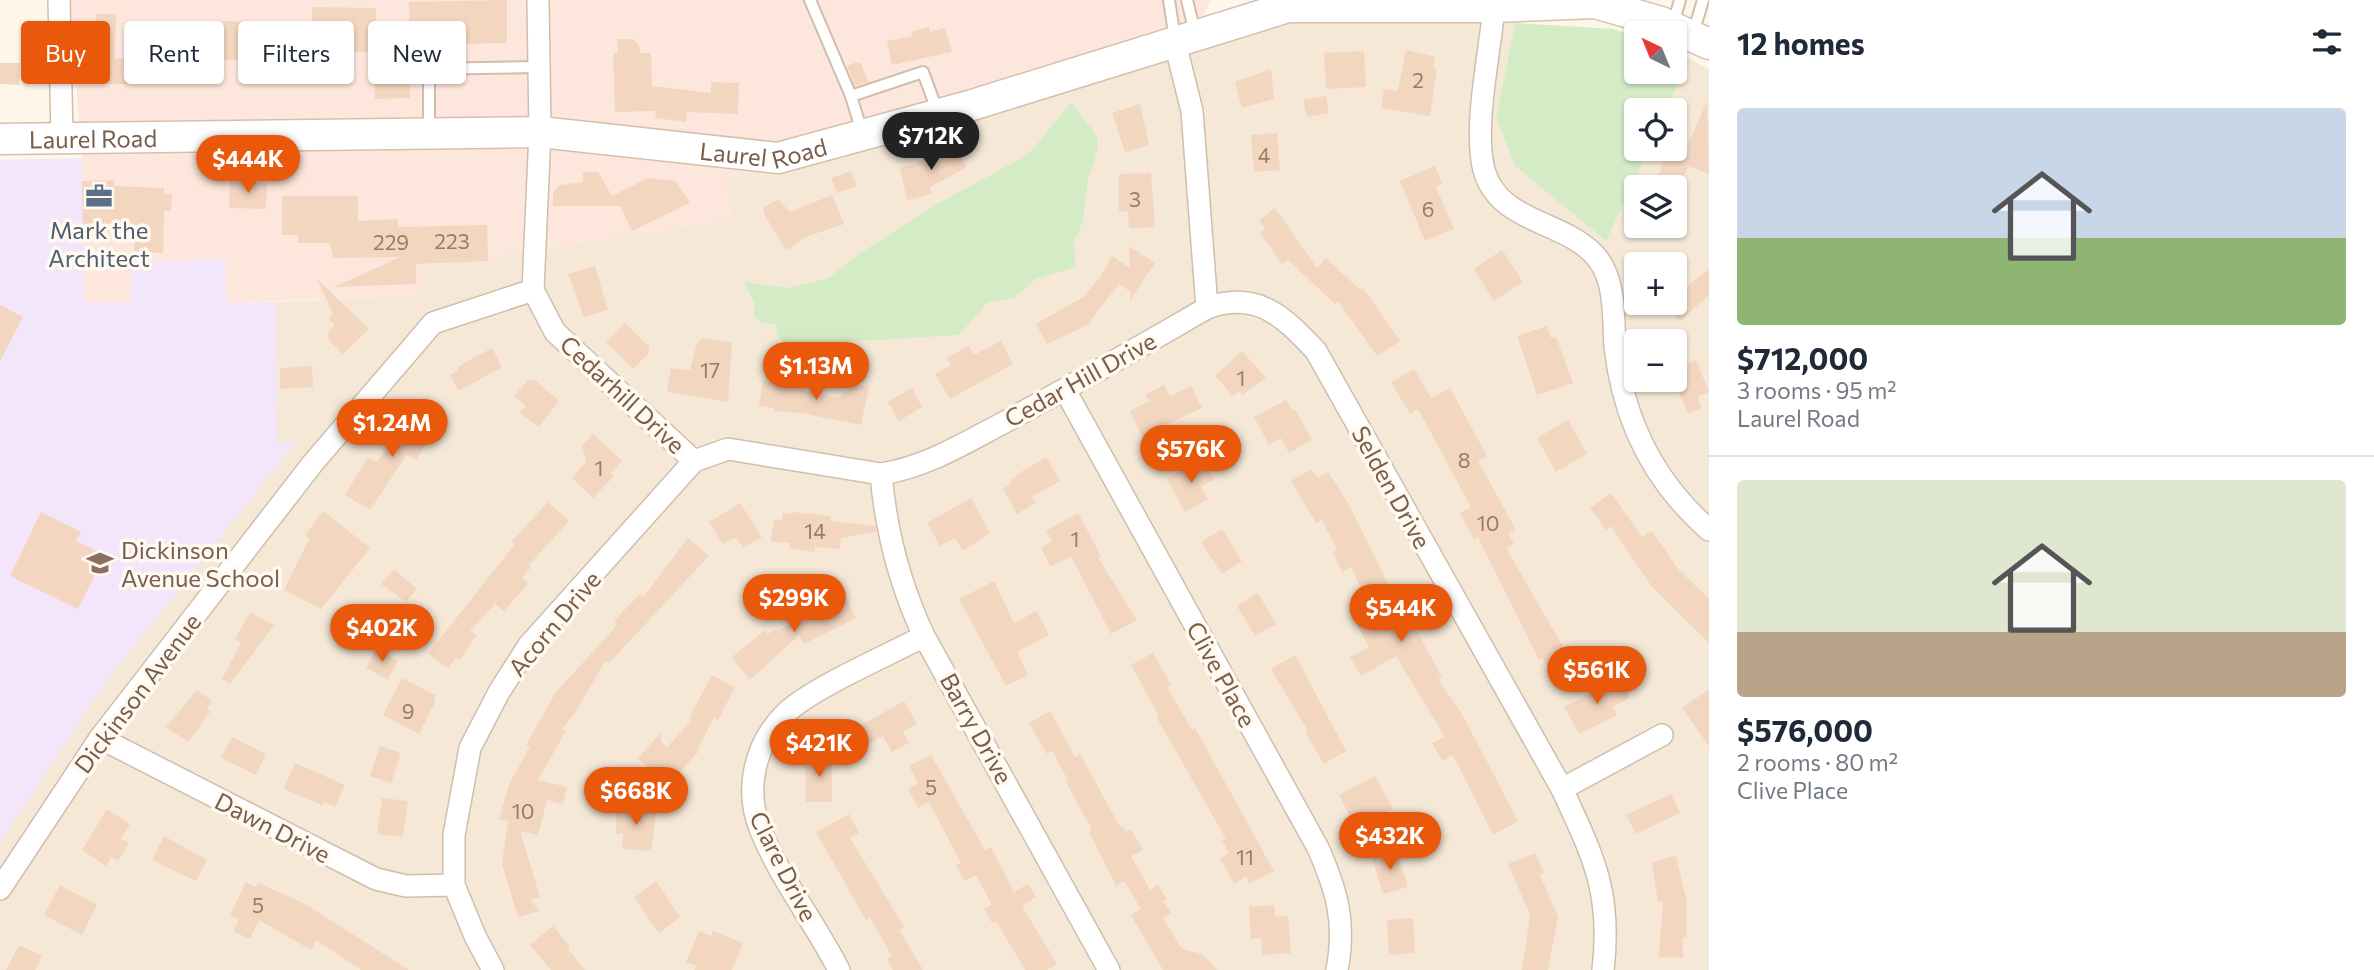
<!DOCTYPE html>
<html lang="en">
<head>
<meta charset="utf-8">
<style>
	:root { --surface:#fff; --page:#f6f6f7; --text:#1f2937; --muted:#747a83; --line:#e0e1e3; --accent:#ea580c }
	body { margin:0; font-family:Commissioner,sans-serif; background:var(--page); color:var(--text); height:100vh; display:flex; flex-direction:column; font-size:26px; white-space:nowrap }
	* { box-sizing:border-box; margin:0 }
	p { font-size:23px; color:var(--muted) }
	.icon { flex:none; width:38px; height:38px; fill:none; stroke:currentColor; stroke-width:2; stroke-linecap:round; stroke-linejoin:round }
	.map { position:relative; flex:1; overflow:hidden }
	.drawer { display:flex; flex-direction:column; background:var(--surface); width:665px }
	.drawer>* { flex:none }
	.guide { position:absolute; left:21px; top:21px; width:665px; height:63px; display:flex; gap:14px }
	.needle { width:46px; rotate:317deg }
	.tools { position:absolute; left:1624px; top:21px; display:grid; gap:14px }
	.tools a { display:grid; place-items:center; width:63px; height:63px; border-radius:7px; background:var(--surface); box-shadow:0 2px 5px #0004; font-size:35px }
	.price { position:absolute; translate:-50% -60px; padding:0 16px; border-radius:24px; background:var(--accent); color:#fff; font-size:23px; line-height:46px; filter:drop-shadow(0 2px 4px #0008) }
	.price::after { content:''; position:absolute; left:50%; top:42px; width:21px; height:16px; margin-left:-10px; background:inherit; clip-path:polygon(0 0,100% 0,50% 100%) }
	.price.active { background:#222; color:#fff }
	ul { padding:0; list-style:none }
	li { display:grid; align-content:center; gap:14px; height:371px; padding:0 28px }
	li+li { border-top:2px solid var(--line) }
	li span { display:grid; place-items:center; height:217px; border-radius:7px; color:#555 }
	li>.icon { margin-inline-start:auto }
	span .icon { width:126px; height:126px; fill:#fffc; stroke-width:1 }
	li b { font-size:30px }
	h2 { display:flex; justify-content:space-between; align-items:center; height:84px; padding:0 28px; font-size:30px }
	.tag { padding:0 24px; border-radius:7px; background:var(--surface); box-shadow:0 2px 5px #0004; font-size:24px; line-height:63px }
	.tag.active { background:var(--accent); color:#fff }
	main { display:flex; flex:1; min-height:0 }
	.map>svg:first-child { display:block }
	.residential { fill:#f5e8d7; fill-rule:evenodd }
	.commercial { fill:#fde7dc }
	.education { fill:#f3e5fa }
	.green { fill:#d4ecc6 }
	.building { fill:#f3d6c0 }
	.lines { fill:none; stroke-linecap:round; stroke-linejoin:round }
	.lane-casing { stroke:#d0bead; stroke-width:14 }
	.street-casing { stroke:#d0bead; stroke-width:24 }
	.secondary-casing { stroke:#d6c0ad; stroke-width:33 }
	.lane { stroke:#fff; stroke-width:10 }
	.street { stroke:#fff; stroke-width:21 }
	.secondary { stroke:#fff; stroke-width:30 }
	.labels { text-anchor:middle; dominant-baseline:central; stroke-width:7; stroke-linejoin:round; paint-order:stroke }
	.number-label { font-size:21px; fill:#987b68 }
	.street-label { font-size:24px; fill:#795d4b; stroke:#fff9f0 }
	.service-label { font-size:24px; fill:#4e5e75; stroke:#fff9f0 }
	.education-label { font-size:24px; fill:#785e54; stroke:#fff9f0; text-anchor:start }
</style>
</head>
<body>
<main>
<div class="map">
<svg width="1709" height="970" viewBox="0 0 1709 970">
	<rect width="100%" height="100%" fill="#fdf6e9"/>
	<path class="residential" d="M 1290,21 L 1515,23 L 1496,117 L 1515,166 L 1606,241 L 1649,149 L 1675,149 L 1675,110 L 1666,110 L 1690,59 L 1709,69 L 1709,970 L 0,970 L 0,842 L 105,683 L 294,444 L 277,443 L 276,302 L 421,295 L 422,267 L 732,220 L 724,180 ZM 1636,187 L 1675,187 L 1675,226 L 1636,226 ZM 1636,264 L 1675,264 L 1675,303 L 1636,303 ZM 1636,341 L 1675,341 L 1675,380 L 1636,380 Z"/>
	<polygon class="commercial" points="70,0 1211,0 1186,50 724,180 733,220 422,267 421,295 227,303 225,260 131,261 131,302 85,303 82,158"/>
	<polygon class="education" points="82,158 85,302 131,302 131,261 225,259 227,303 276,302 277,442 295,443 105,683 0,842 0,160"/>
	<g class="green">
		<polygon points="1515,23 1614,29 1636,38 1636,72 1675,72 1675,53 1690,59 1666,110 1636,110 1636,149 1649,149 1606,241 1515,166 1496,117"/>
		<polygon points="1071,102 1097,136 1098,149 1088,179 1083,221 1074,242 1076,267 1036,279 1014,298 988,302 959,335 844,342 808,353 792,350 777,335 776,325 761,322 754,317 754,302 744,282 787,288 829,278 856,256 937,204 1022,158 1035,147"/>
	</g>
	<g class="building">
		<polygon points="507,0 507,43 410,45 409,2"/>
		<polygon points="312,7 376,8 376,42 408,41 410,98 375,99 374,52 326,53 325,48 312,48"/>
		<polygon points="96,14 116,14 115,59 175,56 175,84 95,84"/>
		<polygon points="223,21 253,22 251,61 197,59 198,33 223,34"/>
		<polygon points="929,27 930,32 945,28 952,52 892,65 887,41 913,36 911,32"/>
		<polygon points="617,39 633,39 639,45 640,53 651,53 652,86 711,93 711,82 739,83 738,114 687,112 686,122 655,118 656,111 615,112 613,53 618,53"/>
		<polygon points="1406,50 1435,57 1433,68 1437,69 1430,116 1381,108 1384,89 1398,91"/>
		<polygon points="1364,51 1366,87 1326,89 1324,53"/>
		<polygon points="0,63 20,63 19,85 0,84"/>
		<polygon points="854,63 861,63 868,82 855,86 847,66"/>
		<polygon points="1271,69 1274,99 1242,108 1235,82"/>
		<polygon points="1326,96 1329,113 1307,117 1303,100"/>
		<polygon points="1707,101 1709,174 1688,166 1679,190 1656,181 1668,150 1684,154"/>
		<polygon points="1140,104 1149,145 1125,152 1112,113"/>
		<polygon points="1277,133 1280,170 1254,172 1251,135"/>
		<polygon points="949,146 953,154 958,151 967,167 930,187 932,194 907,200 900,168 914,164"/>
		<polygon points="1435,166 1442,184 1436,187 1454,229 1425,241 1400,181"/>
		<polygon points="851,171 857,186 837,193 831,178"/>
		<polygon points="583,172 598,172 612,196 648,178 676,181 690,203 632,231 620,206 553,206 553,192 560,185 583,182"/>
		<polygon points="1151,173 1155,227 1129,228 1128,211 1119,212 1119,174"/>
		<polygon points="114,180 114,186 164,188 164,194 172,194 171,211 164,211 163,253 134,252 135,231 83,231 82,181"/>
		<polygon points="230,181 267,183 266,209 229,208"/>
		<polygon points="832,195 844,224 808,236 786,250 764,214 763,208 778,199 790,212"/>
		<polygon points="282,196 358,196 358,221 398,219 398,227 487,225 488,261 416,264 416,284 334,287 400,257 333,258 330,243 298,243 298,235 282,235"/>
		<polygon points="1275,208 1317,268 1326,258 1360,290 1363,288 1400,341 1377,356 1338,301 1335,304 1288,260 1282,264 1260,233 1265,229 1259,220"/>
		<polygon points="1129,246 1155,263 1130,300 1130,291 1119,284 1090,321 1092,323 1047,344 1036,324 1083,297 1099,279 1112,256 1130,268"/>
		<polygon points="1502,250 1523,282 1494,301 1474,269"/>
		<polygon points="595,266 608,310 584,317 568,274"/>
		<polygon points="1709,269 1709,295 1680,321 1665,305 1675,303 1675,296"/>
		<polygon points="317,279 369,329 343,354 328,339 328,332 335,325 328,318 333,314"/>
		<polygon points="0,305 23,317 0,361"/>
		<polygon points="625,323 649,347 649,353 633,369 606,342"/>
		<polygon points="1547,326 1551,338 1556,337 1573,383 1537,395 1517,336"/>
		<polygon points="703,338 732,343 728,402 667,392 671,368 690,370 697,343"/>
		<polygon points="1001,341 1013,364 950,399 935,374 951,365 947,358 969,346 974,355"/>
		<polygon points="492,348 502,367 459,391 450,375 459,370 457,367"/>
		<polygon points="1242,351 1266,378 1242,395 1240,390 1233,396 1215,376"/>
		<polygon points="1696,360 1709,392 1697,397 1702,408 1688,414 1675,384 1675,369"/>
		<polygon points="312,366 313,387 280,389 280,368"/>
		<polygon points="1414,369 1431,398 1450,388 1487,456 1478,461 1516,530 1508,534 1514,544 1506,548 1573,664 1552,675 1543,658 1539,660 1478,537 1474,539 1460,513 1471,507 1418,409 1410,414 1391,382"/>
		<polygon points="528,380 535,380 559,401 539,427 520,413 526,406 514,396"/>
		<polygon points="763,381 805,387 804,391 838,398 853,384 869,387 861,425 801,413 773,411 774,408 759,406"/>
		<polygon points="1164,385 1170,396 1191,386 1202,408 1142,436 1130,411 1149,401 1145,395"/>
		<polygon points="912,388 922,407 899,421 888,402"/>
		<polygon points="1286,400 1292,410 1295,409 1312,440 1289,453 1281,438 1269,445 1254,417"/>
		<polygon points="417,407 440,421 416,460 407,454 370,510 345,495 368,457 377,462"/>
		<polygon points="1568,420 1587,454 1556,472 1537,438"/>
		<polygon points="593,434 622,461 611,473 614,476 593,498 572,478 586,462 582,445"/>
		<polygon points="1223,434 1232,451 1212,462 1203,444"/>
		<polygon points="1046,457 1060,481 1032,497 1036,502 1017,514 1003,489 1012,483 1011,480 1021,472"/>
		<polygon points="1202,459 1214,479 1201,487 1208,499 1185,512 1167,479"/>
		<polygon points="1311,469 1318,478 1328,472 1348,503 1401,610 1404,608 1442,677 1438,679 1462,714 1518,821 1493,835 1453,755 1442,761 1432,743 1445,737 1396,656 1361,676 1350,657 1369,647 1350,612 1368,602 1351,567 1342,572 1333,553 1337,550 1322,520 1316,523 1291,481"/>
		<polygon points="1611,493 1642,537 1652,531 1678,569 1709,599 1709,643 1652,587 1611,526 1606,530 1590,508"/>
		<polygon points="971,498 990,533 963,551 955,538 940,546 927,523"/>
		<polygon points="548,502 569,521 529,565 531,567 522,578 528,584 504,611 495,604 470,631 477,635 460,660 456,657 448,668 428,654 515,544 512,541"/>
		<polygon points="740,503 762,537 743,548 736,537 723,544 709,522"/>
		<polygon points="323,511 370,548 321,609 284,590 309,539 305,535"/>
		<polygon points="41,512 81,532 76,541 105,555 78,609 10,576"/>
		<polygon points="792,512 831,516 830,521 875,526 876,532 841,538 840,549 815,547 815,552 790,549 790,543 771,541 774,519 782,520 783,513 792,514"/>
		<polygon points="1078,513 1101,556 1098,558 1137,620 1111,634 1071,556 1051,567 1041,548 1052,542 1046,531"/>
		<polygon points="1222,529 1242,561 1222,574 1201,542"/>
		<polygon points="688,538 709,556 609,663 605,661 575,713 562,729 566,731 538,780 567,787 563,804 547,800 538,835 520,831 540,897 530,900 540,911 518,917 502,864 508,821 499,819 510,782 530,747 526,745 556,692 611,632 617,624 614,621 640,594 643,598"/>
		<polygon points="394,569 417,589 406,602 381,584"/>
		<polygon points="994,581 1014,623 1037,611 1049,635 1017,652 1028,675 1006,686 959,599"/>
		<polygon points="1258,593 1276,624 1255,636 1237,606"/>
		<polygon points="826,594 831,603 845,596 856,618 804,644 799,635 750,680 732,657 765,630 768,634 775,629 777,631 815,612 810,602"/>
		<polygon points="250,612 274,625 230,684 222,679 241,643 235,639"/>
		<polygon points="376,649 398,661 388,680 366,668"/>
		<polygon points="1153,653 1171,685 1167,687 1192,730 1195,728 1274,871 1248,884 1247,876 1234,884 1220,858 1229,853 1222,840 1226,839 1157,718 1159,716 1131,665"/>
		<polygon points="1295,655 1346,751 1324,764 1305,732 1308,731 1271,669"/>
		<polygon points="712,675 735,687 718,720 714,718 697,750 699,751 673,780 659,768 659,777 638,758 661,733 661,741 667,747 692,720 689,718"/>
		<polygon points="402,678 435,695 435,702 419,734 383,715"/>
		<polygon points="1620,678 1630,697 1613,707 1617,715 1579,734 1564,707"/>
		<polygon points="1709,689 1709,746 1682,708"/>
		<polygon points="197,690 212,701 207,709 210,712 188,742 166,727"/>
		<polygon points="904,701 917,724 903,732 909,743 892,752 883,736 870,743 860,726"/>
		<polygon points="1050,711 1075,757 1080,754 1120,827 1122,826 1126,832 1131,829 1143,850 1131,856 1150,890 1158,885 1167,899 1163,901 1171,913 1163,918 1182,949 1202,954 1217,970 1163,970 1131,915 1141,909 1124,881 1116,886 1089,832 1092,830 1066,782 1068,780 1052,751 1047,754 1029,723"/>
		<polygon points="232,737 266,754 256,775 221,758"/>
		<polygon points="380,746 401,753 391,783 370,776"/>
		<polygon points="811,753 832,754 832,802 806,802 805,766 810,766"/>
		<polygon points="931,755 985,850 991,847 1014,892 1028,884 1036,897 1022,906 1057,964 1047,970 1025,970 996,921 992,923 984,909 992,905 976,875 964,881 956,865 961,863 929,802 918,808 908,789 918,783 909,766"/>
		<polygon points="295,763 345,785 335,807 324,802 322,805 284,789"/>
		<polygon points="1375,776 1393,809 1356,828 1339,795"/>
		<polygon points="1671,794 1680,813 1636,834 1626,815"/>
		<polygon points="382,798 408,801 403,837 377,834"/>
		<polygon points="617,806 657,808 651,851 622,849 623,834 616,834"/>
		<polygon points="107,809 130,824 121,839 129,843 118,861 111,857 106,866 82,850"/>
		<polygon points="849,814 859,833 850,838 904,927 899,930 923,970 893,970 887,959 892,956 870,918 866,920 816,832"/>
		<polygon points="164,836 207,860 196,881 152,860"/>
		<polygon points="1397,851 1408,887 1383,894 1372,858"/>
		<polygon points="1535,853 1544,873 1540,875 1558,917 1548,970 1522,970 1530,915 1508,864"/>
		<polygon points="1676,856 1687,902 1687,937 1683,937 1683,958 1659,957 1663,900 1658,902 1652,862"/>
		<polygon points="656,881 680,917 659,933 634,898"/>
		<polygon points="246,882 256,887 258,883 305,904 409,970 361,970 316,940 311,950 259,920 250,939 233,931 239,919 230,915"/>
		<polygon points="60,885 97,905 82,935 44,915"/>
		<polygon points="1274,905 1275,917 1288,916 1291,953 1262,955 1261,938 1251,939 1249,907"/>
		<polygon points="1413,918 1415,953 1389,955 1387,920"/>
		<polygon points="553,926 570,947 568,949 585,970 551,970 530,945"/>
		<polygon points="699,931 711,936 713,931 743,943 732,970 694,970 696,966 686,962"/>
		<polygon points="19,945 42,956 35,970 6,970"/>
	</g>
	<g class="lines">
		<defs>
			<g id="lane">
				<polyline points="810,0 851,96"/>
				<polyline points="1169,0 1175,39"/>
				<polyline points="1187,0 1195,33"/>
				<polyline points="1673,24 1680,0"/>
				<polyline points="1693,34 1703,0"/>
				<polyline points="429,131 429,69 539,67"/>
				<polyline points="862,132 851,96 923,72 938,113"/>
			</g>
			<g id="street">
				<polyline points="59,0 62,138"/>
				<path d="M 1494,7 C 1490,52 1473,128 1484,170 C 1499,225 1568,220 1598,259 C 1616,283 1613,318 1615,346 C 1623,420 1653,481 1709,530"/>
				<polyline points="533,290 555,332 694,461"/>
				<path d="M 1207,308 C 1257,290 1283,316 1316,351 L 1562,789 C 1594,858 1612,893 1603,970"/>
				<path d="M 1065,390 L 1318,848 C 1337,891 1346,922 1337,970"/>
				<path d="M 694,461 L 728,449 L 881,474 C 926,467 963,444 1003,423 C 1072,386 1139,347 1207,308 L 1192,111 L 1175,43"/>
				<path d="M 881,474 C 886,532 899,583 924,636 L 1109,970"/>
				<polyline points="100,738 376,879 406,886 454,885"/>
				<polyline points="1562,789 1662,735"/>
				<polyline points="0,889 100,738 313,463 433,323 533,290 540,132 538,0"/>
				<polyline points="493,970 475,936 454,885 454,835 470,748 499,692 529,645 694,461"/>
				<path d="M 839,970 C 815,923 781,880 761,831 C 744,791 754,745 785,714 C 811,688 889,655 924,636"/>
			</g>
			<g id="secondary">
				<path id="s1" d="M 0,139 L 540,132 L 778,158 L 969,106 L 1288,7 L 1494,7 L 1595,3 L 1661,22 L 1709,44"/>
			</g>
		</defs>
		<use href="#lane" class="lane-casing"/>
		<use href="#street" class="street-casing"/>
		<use href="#secondary" class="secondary-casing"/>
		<use href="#lane" class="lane"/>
		<use href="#street" class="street"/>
		<use href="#secondary" class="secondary"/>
	</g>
	<defs>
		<symbol id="office-bare" viewBox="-9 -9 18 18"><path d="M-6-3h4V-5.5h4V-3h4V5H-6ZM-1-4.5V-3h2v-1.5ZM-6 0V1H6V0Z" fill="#5c6f8a" stroke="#fff9f0" stroke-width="2.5" paint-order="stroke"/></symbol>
		<symbol id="school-bare" viewBox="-9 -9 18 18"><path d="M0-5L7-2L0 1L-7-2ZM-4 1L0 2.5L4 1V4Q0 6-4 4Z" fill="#8d6e63" stroke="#fff9f0" stroke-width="2.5" paint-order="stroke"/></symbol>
	</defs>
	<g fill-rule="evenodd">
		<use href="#office-bare" x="80" y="177" width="38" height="38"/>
		<use href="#school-bare" x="81" y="544" width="38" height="38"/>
	</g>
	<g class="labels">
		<g class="number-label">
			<text x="1418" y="79">2</text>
			<text x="1264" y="154">4</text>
			<text x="1135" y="198">3</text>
			<text x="1428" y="208">6</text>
			<text x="452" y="240">223</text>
			<text x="391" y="241">229</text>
			<text x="710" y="369">17</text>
			<text x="1241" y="377">1</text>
			<text x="1464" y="459">8</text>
			<text x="599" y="467">1</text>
			<text x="1488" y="522">10</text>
			<text x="815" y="530">14</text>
			<text x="1075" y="538">1</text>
			<text x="408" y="710">9</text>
			<text x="931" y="786">5</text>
			<text x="523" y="810">10</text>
			<text x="1245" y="856">11</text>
			<text x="258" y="904">5</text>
		</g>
		<g class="street-label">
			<text stroke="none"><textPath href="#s1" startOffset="93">Laurel Road</textPath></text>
			<text stroke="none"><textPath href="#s1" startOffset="765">Laurel Road</textPath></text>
			<text transform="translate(1080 379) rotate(-29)">Cedar Hill Drive</text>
			<text transform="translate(623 394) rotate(43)">Cedarhill Drive</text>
			<text transform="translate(1392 487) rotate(61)">Selden Drive</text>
			<text transform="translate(554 623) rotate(-50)">Acorn Drive</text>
			<text transform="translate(1222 674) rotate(61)">Clive Place</text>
			<text transform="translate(137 693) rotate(-53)">Dickinson Avenue</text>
			<text transform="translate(977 728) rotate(61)">Barry Drive</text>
			<text transform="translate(273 827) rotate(27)">Dawn Drive</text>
			<text transform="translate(784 866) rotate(63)">Clare Drive</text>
		</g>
		<g class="service-label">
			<text x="99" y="229">Mark the<tspan x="99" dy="28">Architect</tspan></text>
		</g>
		<g class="education-label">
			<text x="121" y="549">Dickinson<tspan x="121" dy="28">Avenue School</tspan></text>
		</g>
	</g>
</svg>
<div class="tools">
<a><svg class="needle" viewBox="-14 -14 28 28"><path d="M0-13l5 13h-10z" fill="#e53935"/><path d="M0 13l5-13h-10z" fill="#747a83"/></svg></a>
<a><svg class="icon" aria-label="locate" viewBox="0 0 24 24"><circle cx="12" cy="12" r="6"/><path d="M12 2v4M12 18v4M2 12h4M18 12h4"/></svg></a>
<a><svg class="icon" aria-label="layers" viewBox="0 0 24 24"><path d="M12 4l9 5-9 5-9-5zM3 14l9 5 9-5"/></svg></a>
<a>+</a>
<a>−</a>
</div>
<b class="price active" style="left:931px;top:172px">$712K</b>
<b class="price" style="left:248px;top:195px">$444K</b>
<b class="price" style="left:816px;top:402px">$1.13M</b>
<b class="price" style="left:392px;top:459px">$1.24M</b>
<b class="price" style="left:1191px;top:485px">$576K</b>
<b class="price" style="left:794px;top:634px">$299K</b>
<b class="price" style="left:1401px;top:644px">$544K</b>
<b class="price" style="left:382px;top:664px">$402K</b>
<b class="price" style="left:1597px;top:706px">$561K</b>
<b class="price" style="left:819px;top:779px">$421K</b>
<b class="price" style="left:636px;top:827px">$668K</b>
<b class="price" style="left:1390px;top:872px">$432K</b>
<div class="guide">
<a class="tag active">Buy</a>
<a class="tag">Rent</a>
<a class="tag">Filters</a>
<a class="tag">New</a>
</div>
</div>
<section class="drawer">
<h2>12 homes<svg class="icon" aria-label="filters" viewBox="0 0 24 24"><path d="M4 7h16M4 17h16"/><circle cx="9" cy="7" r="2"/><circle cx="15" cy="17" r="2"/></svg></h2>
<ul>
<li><span style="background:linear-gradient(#c9d6e8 60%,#8fb573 0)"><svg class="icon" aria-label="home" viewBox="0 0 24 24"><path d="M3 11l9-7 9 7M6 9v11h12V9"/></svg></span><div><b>$712,000</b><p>3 rooms · 95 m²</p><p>Laurel Road</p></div></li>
<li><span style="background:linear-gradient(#dfe7d0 70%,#b9a48a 0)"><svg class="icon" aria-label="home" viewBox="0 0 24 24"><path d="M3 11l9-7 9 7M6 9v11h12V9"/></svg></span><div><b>$576,000</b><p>2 rooms · 80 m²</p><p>Clive Place</p></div></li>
</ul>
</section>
</main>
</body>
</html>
